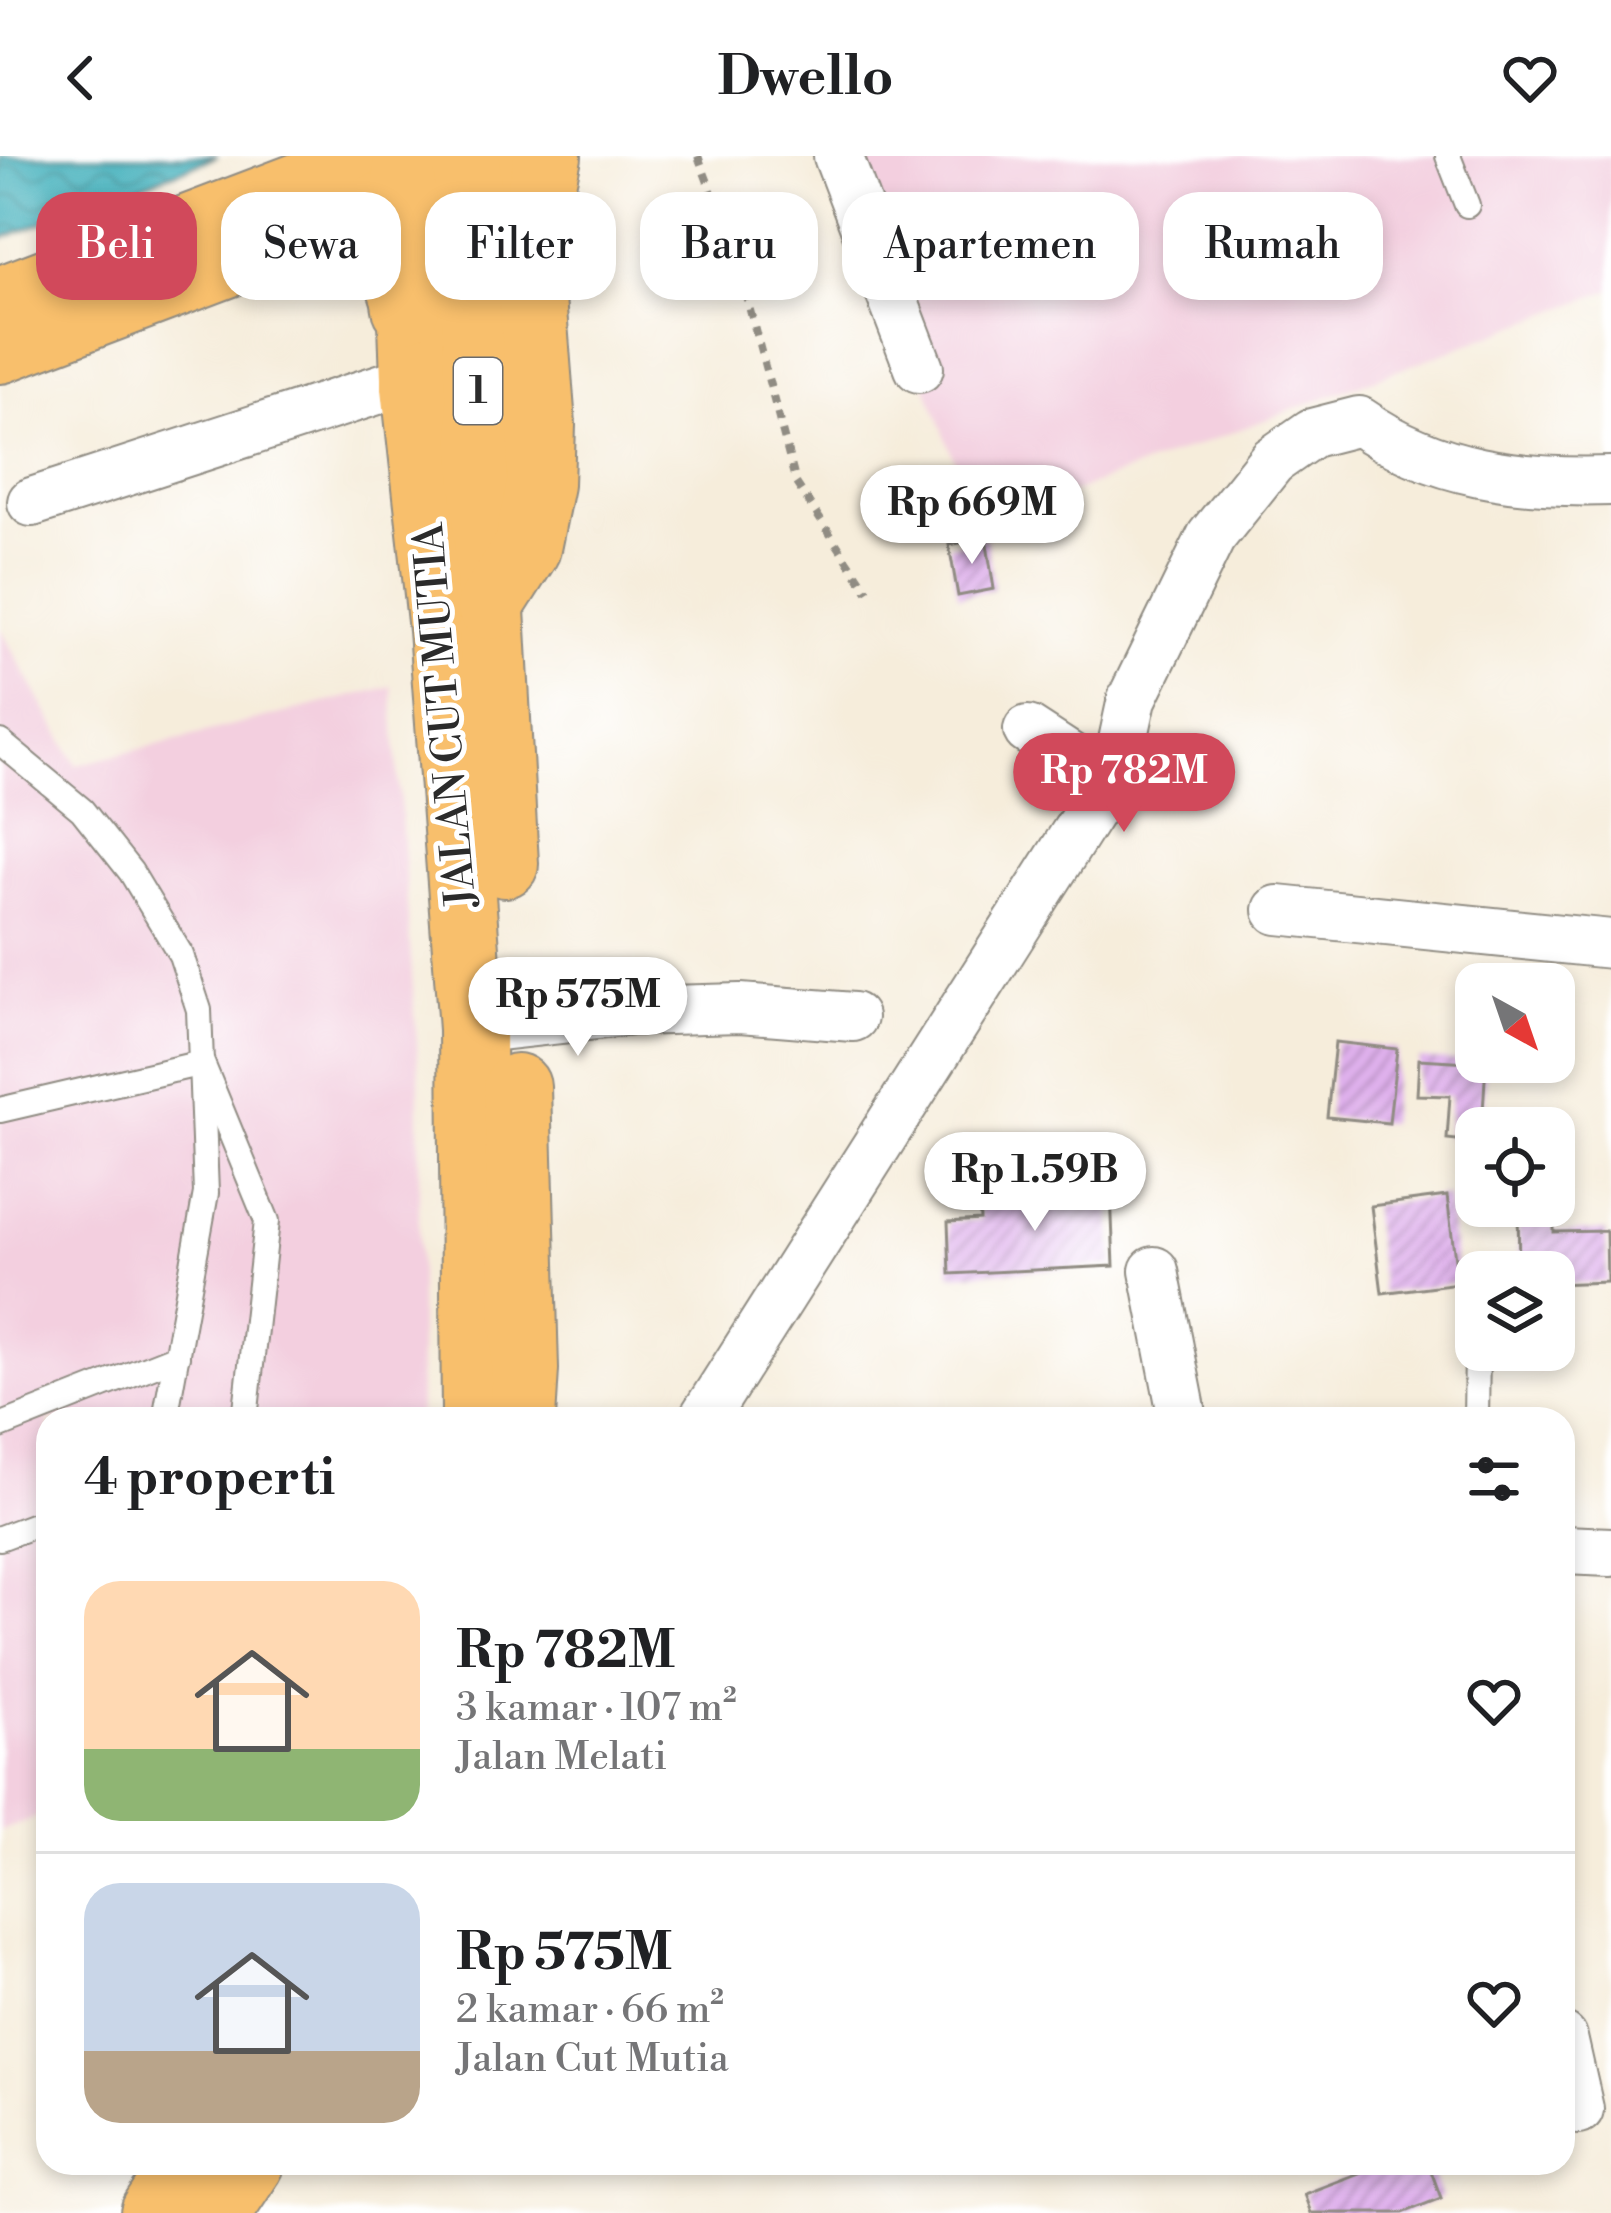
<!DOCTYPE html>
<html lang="id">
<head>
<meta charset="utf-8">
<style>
	:root { --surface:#fff; --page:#f6f6f6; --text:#202124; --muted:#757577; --line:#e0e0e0; --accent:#d1495b }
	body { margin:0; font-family:"Libre Bodoni",serif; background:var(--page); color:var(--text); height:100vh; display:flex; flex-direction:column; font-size:45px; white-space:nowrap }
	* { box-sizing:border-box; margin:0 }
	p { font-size:39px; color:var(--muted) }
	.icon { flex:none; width:66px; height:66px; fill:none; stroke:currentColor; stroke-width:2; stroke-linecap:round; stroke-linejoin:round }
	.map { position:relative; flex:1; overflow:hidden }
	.panel { position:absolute; left:36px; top:1251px; width:1539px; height:768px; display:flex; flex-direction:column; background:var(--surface); border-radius:36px; box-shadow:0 6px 18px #0003 }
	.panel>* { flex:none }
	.hud { position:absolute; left:36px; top:36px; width:1539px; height:108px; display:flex; gap:24px }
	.needle { width:78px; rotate:140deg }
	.buttons { position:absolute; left:1455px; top:807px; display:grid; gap:24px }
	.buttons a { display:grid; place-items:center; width:120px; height:120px; border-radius:24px; background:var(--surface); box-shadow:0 6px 18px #0003; font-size:60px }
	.price { position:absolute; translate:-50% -102px; padding:0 27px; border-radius:42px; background:#fff; color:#222; font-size:39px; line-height:78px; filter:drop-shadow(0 3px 6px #0008) }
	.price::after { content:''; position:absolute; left:50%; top:72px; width:36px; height:27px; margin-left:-18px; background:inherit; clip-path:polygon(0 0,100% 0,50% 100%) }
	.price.on { background:var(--accent); color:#fff }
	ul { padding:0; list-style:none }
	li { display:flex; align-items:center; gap:36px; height:300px; padding:0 48px }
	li+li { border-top:3px solid var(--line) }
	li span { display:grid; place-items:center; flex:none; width:336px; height:240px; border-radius:36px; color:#555 }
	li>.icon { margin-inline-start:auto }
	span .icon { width:144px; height:144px; fill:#fffc; stroke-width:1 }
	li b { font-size:51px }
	h2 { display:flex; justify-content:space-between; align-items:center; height:144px; padding:0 48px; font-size:51px }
	.tag { padding:0 42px; border-radius:36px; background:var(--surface); box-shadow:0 6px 18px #0003; font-size:42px; line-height:108px }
	.tag.on { background:var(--accent); color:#fff }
	header { display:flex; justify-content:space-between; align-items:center; height:156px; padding:0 48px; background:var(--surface); font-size:54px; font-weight:700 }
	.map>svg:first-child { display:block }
	.built { fill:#f3cfdf }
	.water { fill:url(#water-waves); stroke:#346c72; stroke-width:3 }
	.building { fill:url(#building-hatch) }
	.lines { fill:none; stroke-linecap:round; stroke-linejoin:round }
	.service-casing { stroke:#908c83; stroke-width:28 }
	.minor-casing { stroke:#908c83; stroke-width:52 }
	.primary-casing { stroke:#908c83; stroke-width:70 }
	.trunk-casing { stroke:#908c83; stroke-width:70 }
	.path { stroke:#908c83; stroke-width:8; stroke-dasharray:9 9; stroke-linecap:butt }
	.service { stroke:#fff; stroke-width:24 }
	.minor { stroke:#fff; stroke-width:48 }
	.primary { stroke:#f8bf6c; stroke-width:66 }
	.trunk { stroke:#f8bf6c; stroke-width:66 }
	.labels { text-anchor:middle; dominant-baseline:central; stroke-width:10; stroke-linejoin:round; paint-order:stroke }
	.shield { fill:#fff; stroke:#6b6b6b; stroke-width:3 }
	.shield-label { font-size:39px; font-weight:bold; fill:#2b2b2b }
	.street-label { font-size:42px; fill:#2b2b2b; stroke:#fff }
</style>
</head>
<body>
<header><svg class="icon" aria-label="back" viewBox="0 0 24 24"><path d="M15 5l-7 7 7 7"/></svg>Dwello<svg class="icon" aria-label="heart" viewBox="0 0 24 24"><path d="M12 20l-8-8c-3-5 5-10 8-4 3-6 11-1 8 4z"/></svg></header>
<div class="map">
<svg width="1611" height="2057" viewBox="0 0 1611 2057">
	<defs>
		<pattern id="water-waves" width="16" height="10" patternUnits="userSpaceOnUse" patternTransform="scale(3)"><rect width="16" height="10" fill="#3eaeba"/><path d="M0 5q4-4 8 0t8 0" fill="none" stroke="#348e97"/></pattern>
		<pattern id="building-hatch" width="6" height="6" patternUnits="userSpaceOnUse" patternTransform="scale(3)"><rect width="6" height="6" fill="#dfb0ec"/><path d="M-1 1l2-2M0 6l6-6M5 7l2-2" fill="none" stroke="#b58fbf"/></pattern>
	</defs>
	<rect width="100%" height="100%" fill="#fff"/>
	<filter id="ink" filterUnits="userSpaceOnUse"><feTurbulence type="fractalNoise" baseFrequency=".00833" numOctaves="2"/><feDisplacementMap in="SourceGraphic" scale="24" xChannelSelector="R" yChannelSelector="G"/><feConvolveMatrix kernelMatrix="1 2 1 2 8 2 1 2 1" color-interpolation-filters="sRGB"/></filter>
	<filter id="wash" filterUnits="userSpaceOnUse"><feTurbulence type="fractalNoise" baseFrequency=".004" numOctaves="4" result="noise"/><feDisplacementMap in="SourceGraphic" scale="48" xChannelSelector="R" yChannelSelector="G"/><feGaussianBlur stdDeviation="2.7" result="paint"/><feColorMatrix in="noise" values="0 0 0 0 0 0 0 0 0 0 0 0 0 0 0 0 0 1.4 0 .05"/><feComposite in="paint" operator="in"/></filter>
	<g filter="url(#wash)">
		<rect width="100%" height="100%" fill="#f6eddb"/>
		<g class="built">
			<polygon points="838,0 1611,0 1611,134 980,371"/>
			<polygon points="0,472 77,609 392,530 419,918 419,1263 48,1263 48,1657 0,1675"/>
		</g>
		<polygon class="water" points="0,0 218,0 0,83"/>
		<g id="blocks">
			<g class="building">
				<polygon points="986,382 994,433 958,440 949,389"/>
				<polygon points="1335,886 1397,893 1389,967 1327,961"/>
				<polygon points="1419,903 1486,907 1482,972 1476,972 1476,986 1447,983 1450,940 1417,939"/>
				<polygon points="1111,1036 1114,1110 950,1118 948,1066 980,1064 979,1042"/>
				<polygon points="1447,1040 1458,1127 1382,1137 1371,1050"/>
				<polygon points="1518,1050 1554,1050 1554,1076 1606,1075 1607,1126 1554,1128 1554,1116 1519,1116"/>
				<polygon points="1385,2007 1428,2007 1441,2042 1403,2057 1311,2057 1304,2038"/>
			</g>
		</g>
	</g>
	<g filter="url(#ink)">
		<use href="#blocks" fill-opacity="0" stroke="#908c83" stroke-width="3"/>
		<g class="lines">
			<defs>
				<g id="service">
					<polyline points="1448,0 1467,49"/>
					<polyline points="0,586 82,654 131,716 181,799 199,854 206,1037 165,1263"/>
					<polyline points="0,954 202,907 267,1065 245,1263"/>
					<polyline points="1476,1263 1477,1194"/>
					<polyline points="0,1270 177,1200"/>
					<polyline points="0,1382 48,1364"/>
				</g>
				<g id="minor">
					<polyline points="838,0 919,212"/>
					<polyline points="32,346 414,222"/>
					<polyline points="1028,574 1108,626"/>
					<polyline points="1278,754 1611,788"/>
					<polyline points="472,873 633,855 740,852 853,861"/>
					<polyline points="1154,1115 1183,1263"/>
					<path d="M 703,1263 L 1108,626 L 1121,594 L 1132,543 L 1211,381 L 1272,305 L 1312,277 L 1359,265 C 1435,318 1521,328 1611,325"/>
					<polyline points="1563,1394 1611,1396"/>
					<polyline points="1563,1882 1579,1953"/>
				</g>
				<g id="primary">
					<polyline points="0,144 379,0"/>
					<polyline points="0,194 512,0"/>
				</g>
				<g id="trunk">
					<polyline points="406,0 414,222 442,474 472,873 475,1263"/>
					<polyline points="466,0 505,708"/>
					<path d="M 346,63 C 373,90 402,112 406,152"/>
					<polyline points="490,450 527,392 540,328 542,269 529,104 533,67 548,0"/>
					<polyline points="517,931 525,1213 522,1263"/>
					<polyline points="154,2057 187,2007"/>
					<polyline points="218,2057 251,2007"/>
				</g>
			</defs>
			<use href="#service" class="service-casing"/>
			<use href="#minor" class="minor-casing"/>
			<use href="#primary" class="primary-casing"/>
			<use href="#trunk" class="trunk-casing"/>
			<polyline class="path" points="698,0 735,98 796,327 868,435"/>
			<use href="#service" class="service"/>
			<use href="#minor" class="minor"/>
			<use href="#primary" class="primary"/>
			<use href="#trunk" class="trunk"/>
		</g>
	</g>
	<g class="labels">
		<rect class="shield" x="454" y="202" width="48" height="66" rx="9"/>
		<g class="shield-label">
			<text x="478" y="235">1</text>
		</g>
		<g class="street-label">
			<text transform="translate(446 559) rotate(-95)">JALAN CUT MUTIA</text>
		</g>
	</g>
</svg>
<div class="buttons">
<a><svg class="needle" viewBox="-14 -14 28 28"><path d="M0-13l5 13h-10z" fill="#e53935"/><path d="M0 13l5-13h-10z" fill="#757577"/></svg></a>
<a><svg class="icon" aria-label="locate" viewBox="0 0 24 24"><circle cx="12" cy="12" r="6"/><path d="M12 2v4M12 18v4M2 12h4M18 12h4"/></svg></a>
<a><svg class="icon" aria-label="layers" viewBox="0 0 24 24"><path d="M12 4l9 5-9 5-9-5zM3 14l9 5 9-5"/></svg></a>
</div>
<b class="price" style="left:972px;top:411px">Rp 669M</b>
<b class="price on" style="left:1124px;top:679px">Rp 782M</b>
<b class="price" style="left:578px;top:903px">Rp 575M</b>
<b class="price" style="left:1035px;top:1078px">Rp 1.59B</b>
<div class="hud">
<a class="tag on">Beli</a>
<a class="tag">Sewa</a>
<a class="tag">Filter</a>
<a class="tag">Baru</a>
<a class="tag">Apartemen</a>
<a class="tag">Rumah</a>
</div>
<section class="panel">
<h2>4 properti<svg class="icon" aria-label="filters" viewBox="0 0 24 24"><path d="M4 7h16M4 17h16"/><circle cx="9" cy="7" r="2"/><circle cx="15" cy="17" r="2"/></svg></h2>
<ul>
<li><span style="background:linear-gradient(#ffd9b3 70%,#8fb573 0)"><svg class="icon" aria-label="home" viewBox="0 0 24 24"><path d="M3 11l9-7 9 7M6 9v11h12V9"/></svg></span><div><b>Rp 782M</b><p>3 kamar · 107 m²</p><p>Jalan Melati</p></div><svg class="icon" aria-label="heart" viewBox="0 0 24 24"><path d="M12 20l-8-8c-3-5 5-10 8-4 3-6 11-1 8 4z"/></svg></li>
<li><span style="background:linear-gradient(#c9d6e8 70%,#b9a48a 0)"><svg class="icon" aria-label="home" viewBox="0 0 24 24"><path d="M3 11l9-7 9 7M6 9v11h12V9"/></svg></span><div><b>Rp 575M</b><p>2 kamar · 66 m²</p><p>Jalan Cut Mutia</p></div><svg class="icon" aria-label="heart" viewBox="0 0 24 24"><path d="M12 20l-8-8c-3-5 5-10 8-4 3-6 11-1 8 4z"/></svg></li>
</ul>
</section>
</div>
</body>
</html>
